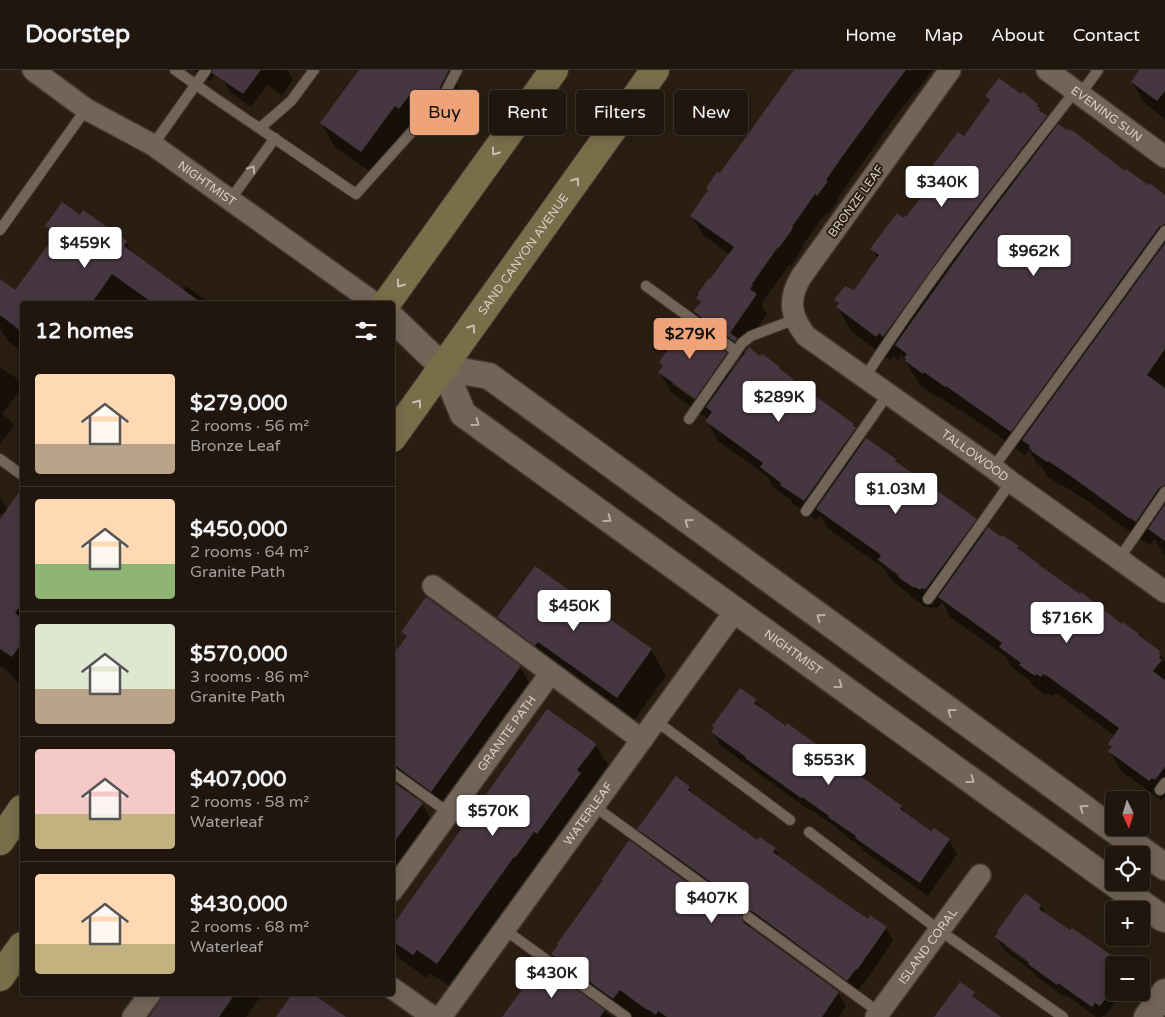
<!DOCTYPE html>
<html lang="en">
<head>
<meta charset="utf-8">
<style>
	:root { --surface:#20160e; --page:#281f17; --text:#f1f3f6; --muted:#a29f9e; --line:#3d352e; --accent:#f0a279 }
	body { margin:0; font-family:"Varela Round",sans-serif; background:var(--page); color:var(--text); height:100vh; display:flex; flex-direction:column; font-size:19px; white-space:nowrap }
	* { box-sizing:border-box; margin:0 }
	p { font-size:16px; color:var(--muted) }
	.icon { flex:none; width:28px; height:28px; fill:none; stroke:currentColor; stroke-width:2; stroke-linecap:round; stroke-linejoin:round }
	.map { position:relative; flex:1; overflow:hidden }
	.details { position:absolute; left:20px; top:231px; width:375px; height:695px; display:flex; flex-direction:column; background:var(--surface); border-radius:5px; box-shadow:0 2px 12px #0003,0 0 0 1px var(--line) }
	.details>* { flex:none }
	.hud { position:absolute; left:410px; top:20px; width:475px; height:45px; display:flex; gap:10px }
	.needle { width:32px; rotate:176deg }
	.buttons { position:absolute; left:1105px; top:721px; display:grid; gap:10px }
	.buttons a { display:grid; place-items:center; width:45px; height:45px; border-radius:5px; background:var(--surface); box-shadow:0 2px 12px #0003,0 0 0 1px var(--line); font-size:25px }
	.price { position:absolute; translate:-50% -42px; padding:0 11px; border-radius:5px; background:#fff; color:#222; font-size:16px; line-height:32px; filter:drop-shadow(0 1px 2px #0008) }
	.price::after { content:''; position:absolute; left:50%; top:30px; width:15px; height:11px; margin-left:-8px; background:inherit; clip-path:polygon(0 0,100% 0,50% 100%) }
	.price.selected { background:var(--accent); color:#111 }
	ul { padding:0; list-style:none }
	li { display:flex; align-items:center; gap:15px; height:125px; padding:0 15px }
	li+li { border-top:1px solid var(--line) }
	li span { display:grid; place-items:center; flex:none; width:140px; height:100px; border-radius:5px; color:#555 }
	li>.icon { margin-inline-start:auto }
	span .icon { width:60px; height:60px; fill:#fffc; stroke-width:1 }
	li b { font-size:21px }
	h2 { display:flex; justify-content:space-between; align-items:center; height:60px; padding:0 15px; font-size:21px }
	.tag { padding:0 18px; border-radius:5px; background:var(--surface); box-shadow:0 2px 12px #0003,0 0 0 1px var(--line); font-size:18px; line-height:45px }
	.tag.selected { background:var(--accent); color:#111 }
	header { display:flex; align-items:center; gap:30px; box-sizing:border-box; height:70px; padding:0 25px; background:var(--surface); border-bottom:1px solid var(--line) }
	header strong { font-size:24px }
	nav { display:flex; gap:28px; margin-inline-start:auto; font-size:18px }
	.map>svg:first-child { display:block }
	.shadow { fill:#0007; fill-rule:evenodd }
	.building { fill:#463640 }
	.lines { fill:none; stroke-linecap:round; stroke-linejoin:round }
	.service-casing { stroke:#423831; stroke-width:12 }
	.minor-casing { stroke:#423831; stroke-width:24 }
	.tertiary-casing { stroke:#423831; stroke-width:29 }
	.secondary-casing { stroke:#423831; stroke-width:30 }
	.service { stroke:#726457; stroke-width:10 }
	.minor { stroke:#726457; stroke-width:21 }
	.tertiary { stroke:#726457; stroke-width:26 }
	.secondary { stroke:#796e4a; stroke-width:28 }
	.oneway { stroke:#c6bcb0 }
	.oneway2 { stroke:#bab0a7 }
	.labels { text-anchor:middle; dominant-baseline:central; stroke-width:4; stroke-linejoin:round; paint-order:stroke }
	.street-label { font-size:12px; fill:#d9d0c9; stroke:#2a1e12 }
</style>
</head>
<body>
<header>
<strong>Doorstep</strong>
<nav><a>Home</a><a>Map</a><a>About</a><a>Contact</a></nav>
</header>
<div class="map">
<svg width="1165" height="947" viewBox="0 0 1165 947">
	<rect width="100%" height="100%" fill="#2a1e12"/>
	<g class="shadow">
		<polygon points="194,0 218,0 210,11"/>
		<polygon points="229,0 287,0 293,10 282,25 267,15 251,37 230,22 223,9"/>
		<polygon points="360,0 458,0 453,8 462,24 450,47 442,56 426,45 375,105 335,77 321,53"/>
		<path d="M 795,0 L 932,0 L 916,22 L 915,22 L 900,40 L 837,129 L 838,131 L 828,144 L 826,143 L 802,176 L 803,178 L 791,196 L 789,195 L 762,233 L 763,235 L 762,236 L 767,244 L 742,279 L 745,284 L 761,287 L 762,285 L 779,298 L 781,301 L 853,355 L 864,373 L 895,390 L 898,395 L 976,449 L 984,464 L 1001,468 L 1018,477 L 1021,482 L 1122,556 L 1138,565 L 1141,569 L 1159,582 L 1165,592 L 1165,728 L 1164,727 L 1161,730 L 1121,701 L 1110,682 L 1112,678 L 1110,674 L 1115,666 L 1058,624 L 1057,625 L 1054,623 L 1052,626 L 1048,623 L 1046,625 L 1032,615 L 1028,609 L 1012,597 L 1005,586 L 950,547 L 942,532 L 937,539 L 934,537 L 932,539 L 927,536 L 926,537 L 911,527 L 908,523 L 891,510 L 884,498 L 828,459 L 820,445 L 816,450 L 793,434 L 791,430 L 773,417 L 767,406 L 718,371 L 707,351 L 708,349 L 671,322 L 660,302 L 663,298 L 660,292 L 666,283 L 662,276 L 726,284 L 734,299 L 742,287 L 705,260 L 694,241 L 701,234 L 698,229 L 730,185 L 703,165 L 692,146 ZM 672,311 L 700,332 L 699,334 L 672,314 ZM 887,495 L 905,508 L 903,510 L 887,498 Z"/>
		<polygon points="1141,0 1165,0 1165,49 1145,34 1132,12"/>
		<polygon points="987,26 1037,34 1054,61 1125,102 1165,129 1165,485 1163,484 1155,469 1150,475 1145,471 1144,472 1088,431 1062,415 1061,416 1047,406 1042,397 1037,394 1029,380 1025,385 960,339 959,340 938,326 937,327 920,315 901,284 898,290 893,286 890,290 851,261 837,237 839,235 836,230 854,222 878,189 872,179 904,150 906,149 930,118 924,108 964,68 990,32"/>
		<polygon points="80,146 126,172 133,184 183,221 186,216 211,234 22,234 22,282 8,271 0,258 0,216 16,222 54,169 46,156"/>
		<polygon points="0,297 19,310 22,317 2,344 10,350 14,356 0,374"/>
		<polygon points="0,427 8,441 17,428 22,433 22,615 13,608 10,603 0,596 0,460 5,444 0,444"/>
		<polygon points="498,548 651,580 666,606 632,653 513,574"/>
		<polygon points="403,562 520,597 534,622 446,746 411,721 403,720 422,734 436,758 392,820 392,588 407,568"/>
		<polygon points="756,631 761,639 902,737 906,745 932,763 934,760 949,770 957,784 928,826 864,781 861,777 838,760 836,757 810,739 809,740 720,675 713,662"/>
		<polygon points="547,640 596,675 610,699 451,917 430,903 427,908 400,889 392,876 392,858"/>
		<polygon points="689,718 694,725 758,772 760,768 775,779 781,790 868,851 886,858 893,871 865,912 864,912 855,923 753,853 749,857 838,923 846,936 839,947 628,947 560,898 552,884 724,841 732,842 737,838 646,772 639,759"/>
		<path d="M 1041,836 L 1046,845 L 1070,862 L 1072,859 L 1122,895 L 1114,895 L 1114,922 L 1122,922 L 1105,946 L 1103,945 L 1102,947 L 1096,947 L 1066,925 L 1065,927 L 1037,907 L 1035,903 L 1004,880 L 996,867 ZM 1004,873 L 1035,895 L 1033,897 L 1004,876 Z"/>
		<polygon points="543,897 612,947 504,947"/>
		<polygon points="164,924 262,924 246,947 150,947 161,932"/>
	</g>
	<g class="building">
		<polygon points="213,0 261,0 243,24 212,3"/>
		<polygon points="359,0 449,0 437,23 428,33 412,22 399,39 395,36 361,82 320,53"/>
		<polygon points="794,0 906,0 890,21 842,87 826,110 828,111 817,126 815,124 792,157 793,158 779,178 778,177 752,214 753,215 750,219 757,224 730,263 737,268 735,272 693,241 701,232 696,228 699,224 698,223 709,208 710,209 734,177 690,146 708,120 706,118 717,102 720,103"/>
		<polygon points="1139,0 1165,0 1165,21 1157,31 1131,12"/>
		<polygon points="999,8 1021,24 1023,22 1038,34 1037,36 1040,38 1039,40 1047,46 961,158 883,267 879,263 876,267 836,237 839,233 834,230 845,216 854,220 879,185 870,179 897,143 903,148 905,146 906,147 931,114 923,108 958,62 964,66 990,30 985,26"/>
		<polygon points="1058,54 1067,60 1068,59 1072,61 1072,60 1125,101 1126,99 1148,115 1149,113 1165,125 1165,154 1159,157 1011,362 946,316 945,317 924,302 923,304 905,291 906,289 904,288 907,284 895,275 973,166"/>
		<polygon points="62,132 80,145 83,140 127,171 124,176 203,234 154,234 112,204 91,234 22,234 22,262 0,245 0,209 15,220 56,164 45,156"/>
		<polygon points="1165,173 1165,279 1147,305 1165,318 1165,415 1159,418 1136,452 1130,448 1130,449 1072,407 1048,391 1047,392 1031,381 1032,380 1029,378 1030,376 1022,370"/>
		<polygon points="684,252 727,283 695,329 658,302 663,296 659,292 667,281 660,276 673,260 676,262"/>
		<polygon points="749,277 760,286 762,284 780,297 779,298 799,314 854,354 853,356 856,358 804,431 780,415 781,413 760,397 763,393 705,351 712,342 706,337"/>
		<polygon points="866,368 896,389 895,391 977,449 925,520 922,518 920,520 915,517 914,518 898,507 899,505 878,490 881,485 816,439"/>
		<polygon points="22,418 22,533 15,543 22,549 22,572 12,587 0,579 0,449"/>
		<polygon points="1165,434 1165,471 1148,459"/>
		<polygon points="988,457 1001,467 1002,465 1019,476 1017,478 1039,494 1039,495 1080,524 1081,522 1122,554 1123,552 1139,564 1138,565 1160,581 1159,583 1161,585 1159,588 1162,590 1153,601 1165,610 1165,697 1155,710 1152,708 1149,711 1108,681 1112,677 1108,674 1119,658 1046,605 1046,606 1043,604 1041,607 1036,604 1035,606 1019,595 1021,593 999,577 1002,573 938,527"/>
		<polygon points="535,496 652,579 617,628 538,572 535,576 497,547"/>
		<polygon points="426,527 521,596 431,722 396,696 392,695 392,586 407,566 401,562"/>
		<polygon points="740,618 757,630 754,633 786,656 787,653 902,736 900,739 931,761 934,758 950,769 920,813 855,768 856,766 828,747 829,746 802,727 801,728 745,688 746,687 711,662 714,658 712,656"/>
		<polygon points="547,639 597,674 577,700 581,703 537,764 534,762 515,788 514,787 437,894 417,880 413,885 392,871 392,856"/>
		<polygon points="676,706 690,717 688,720 744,761 744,760 757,770 760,767 776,778 773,782 823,818 868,849 870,845 887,857 857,900 856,899 847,911 752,841 746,841 742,843 742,849 744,853 839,922 822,947 667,947 658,941 656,945 647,939 647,940 620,920 613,929 551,884 558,875 557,874 603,810 602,809 629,770 725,840 731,840 735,838 735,832 733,828 637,759"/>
		<polygon points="392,711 423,733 392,775"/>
		<polygon points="1025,823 1041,835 1039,839 1070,860 1072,858 1114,887 1114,918 1100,936 1095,933 1092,937 1058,913 1057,915 1028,894 1029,892 995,867 998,862 997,861"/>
		<polygon points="542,895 605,940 600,947 502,947 535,902 537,904"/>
		<polygon points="960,912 975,922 972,926 1001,947 934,947"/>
		<polygon points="164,924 235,924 219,947 149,947 160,931"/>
		<polygon points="292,924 313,924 346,947 276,947"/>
	</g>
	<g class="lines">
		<defs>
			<g id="service">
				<polyline points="175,0 209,24 356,124 443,27 457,0"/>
				<polyline points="1080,25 1098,0"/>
				<polyline points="260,58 291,31 314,0"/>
				<polyline points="153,75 206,0"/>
				<polyline points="230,130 275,68"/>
				<polyline points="0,160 86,39"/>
				<polyline points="646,216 736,281"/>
				<path d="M 865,307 C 929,208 1003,114 1075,21"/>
				<polyline points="689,349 742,273 751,266 796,249"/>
				<polyline points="0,389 22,405"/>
				<polyline points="993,398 1165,161"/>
				<polyline points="806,441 888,324"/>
				<polyline points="1119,489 1165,422"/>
				<polyline points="928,529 1011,412"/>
				<polyline points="656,651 790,750"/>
				<polyline points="392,702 449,743"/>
				<polyline points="1160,720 1165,713"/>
				<polyline points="594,736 729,834"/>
				<polyline points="809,762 939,860 1063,947"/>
				<polyline points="748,847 880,943"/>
				<polyline points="505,860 626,947"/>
			</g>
			<g id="minor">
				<path id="s1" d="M 33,0 L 86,39 L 153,75 L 376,234"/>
				<path id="s2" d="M 950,0 L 801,207 C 788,229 790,246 806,266 L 993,398 L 1011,412 L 1165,522"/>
				<path id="s3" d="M 1047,0 L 1165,87"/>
				<polyline points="433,516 642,670"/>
				<path id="s4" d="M 392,821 L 550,604"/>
				<polyline points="392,918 433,947"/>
				<polyline points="133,947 150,924"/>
				<path id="s5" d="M 441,947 L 735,541"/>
				<path id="s6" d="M 876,947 L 980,805"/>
			</g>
			<g id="tertiary">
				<path id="s7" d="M 392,248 L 444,298 L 463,344 L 1162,848 L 1165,849"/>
				<polyline points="444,298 489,306 1165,797"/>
				<polyline points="1147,947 1165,922"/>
			</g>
			<g id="secondary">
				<polyline points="386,234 554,0"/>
				<path id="s8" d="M 392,368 L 655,0"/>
				<polyline points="0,771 22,739"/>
				<polyline points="0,907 22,876"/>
			</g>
		</defs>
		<use href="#service" class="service-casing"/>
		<use href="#minor" class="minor-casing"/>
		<use href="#tertiary" class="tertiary-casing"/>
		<use href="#secondary" class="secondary-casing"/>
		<use href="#service" class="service"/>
		<use href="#minor" class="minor"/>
		<use href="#tertiary" class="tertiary"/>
		<use href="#secondary" class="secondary"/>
	</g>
	<defs><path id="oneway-chevron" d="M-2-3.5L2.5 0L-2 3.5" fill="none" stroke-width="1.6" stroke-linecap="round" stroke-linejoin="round" transform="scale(1.25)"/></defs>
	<g class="oneway">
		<use href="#oneway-chevron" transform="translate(495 82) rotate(126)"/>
		<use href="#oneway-chevron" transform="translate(576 111) rotate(-55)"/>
		<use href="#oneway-chevron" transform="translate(400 214) rotate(126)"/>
		<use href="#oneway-chevron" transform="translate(472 258) rotate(-55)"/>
		<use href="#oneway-chevron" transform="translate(418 333) rotate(-54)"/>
	</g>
	<g class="oneway2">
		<use href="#oneway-chevron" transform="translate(252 99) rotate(-55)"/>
		<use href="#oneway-chevron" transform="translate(476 353) rotate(36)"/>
		<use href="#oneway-chevron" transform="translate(608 449) rotate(36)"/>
		<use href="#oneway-chevron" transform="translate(688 452) rotate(-144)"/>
		<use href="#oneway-chevron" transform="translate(820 547) rotate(-144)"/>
		<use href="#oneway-chevron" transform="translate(839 615) rotate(36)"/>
		<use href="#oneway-chevron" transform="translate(951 642) rotate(-144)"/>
		<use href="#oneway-chevron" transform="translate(971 710) rotate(36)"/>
		<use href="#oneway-chevron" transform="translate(1083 738) rotate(-144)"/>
	</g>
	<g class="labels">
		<g class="street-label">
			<text stroke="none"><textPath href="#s3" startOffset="74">EVENING SUN</textPath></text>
			<text stroke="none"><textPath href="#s1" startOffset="208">NIGHTMIST</textPath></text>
			<text transform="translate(856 131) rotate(-54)">BRONZE LEAF</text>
			<text stroke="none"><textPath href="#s8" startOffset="226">SAND CANYON AVENUE</textPath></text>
			<text stroke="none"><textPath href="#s2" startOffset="526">TALLOWOOD</textPath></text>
			<text stroke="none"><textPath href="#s7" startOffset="529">NIGHTMIST</textPath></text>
			<text stroke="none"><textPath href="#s4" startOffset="195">GRANITE PATH</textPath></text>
			<text stroke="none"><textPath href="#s5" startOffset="251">WATERLEAF</textPath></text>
			<text stroke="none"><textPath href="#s6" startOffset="88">ISLAND CORAL</textPath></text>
		</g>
	</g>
</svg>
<div class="buttons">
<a><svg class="needle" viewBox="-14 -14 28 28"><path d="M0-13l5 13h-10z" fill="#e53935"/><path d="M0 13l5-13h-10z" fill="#a29f9e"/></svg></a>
<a><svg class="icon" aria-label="locate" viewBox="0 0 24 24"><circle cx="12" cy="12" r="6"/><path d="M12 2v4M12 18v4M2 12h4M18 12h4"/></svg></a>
<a>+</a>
<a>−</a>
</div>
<b class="price" style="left:942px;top:138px">$340K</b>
<b class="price" style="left:85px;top:199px">$459K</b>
<b class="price" style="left:1034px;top:207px">$962K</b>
<b class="price selected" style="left:690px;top:290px">$279K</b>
<b class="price" style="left:779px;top:353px">$289K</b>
<b class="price" style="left:896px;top:445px">$1.03M</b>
<b class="price" style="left:574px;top:562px">$450K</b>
<b class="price" style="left:1067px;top:574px">$716K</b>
<b class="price" style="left:829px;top:716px">$553K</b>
<b class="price" style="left:493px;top:767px">$570K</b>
<b class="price" style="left:712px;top:854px">$407K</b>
<b class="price" style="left:552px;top:929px">$430K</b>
<div class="hud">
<a class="tag selected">Buy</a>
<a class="tag">Rent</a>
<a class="tag">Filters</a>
<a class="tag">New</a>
</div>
<section class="details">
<h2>12 homes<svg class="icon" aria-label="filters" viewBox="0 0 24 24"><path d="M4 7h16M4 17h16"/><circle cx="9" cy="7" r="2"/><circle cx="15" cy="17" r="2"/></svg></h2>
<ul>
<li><span style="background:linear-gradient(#ffd9b3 70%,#b9a48a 0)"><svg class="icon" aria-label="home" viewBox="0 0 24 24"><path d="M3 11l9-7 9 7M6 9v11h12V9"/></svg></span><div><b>$279,000</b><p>2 rooms · 56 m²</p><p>Bronze Leaf</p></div></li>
<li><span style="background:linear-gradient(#ffd9b3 65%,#8fb573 0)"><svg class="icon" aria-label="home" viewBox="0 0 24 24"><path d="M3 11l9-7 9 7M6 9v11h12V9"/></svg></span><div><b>$450,000</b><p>2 rooms · 64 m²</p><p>Granite Path</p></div></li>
<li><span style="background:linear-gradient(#dfe7d0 65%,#b9a48a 0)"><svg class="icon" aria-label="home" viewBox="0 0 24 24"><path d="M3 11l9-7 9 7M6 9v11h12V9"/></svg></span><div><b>$570,000</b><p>3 rooms · 86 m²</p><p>Granite Path</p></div></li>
<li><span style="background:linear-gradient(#f6c9c9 65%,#c2b280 0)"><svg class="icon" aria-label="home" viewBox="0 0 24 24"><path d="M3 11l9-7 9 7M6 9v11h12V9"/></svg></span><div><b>$407,000</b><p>2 rooms · 58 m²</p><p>Waterleaf</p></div></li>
<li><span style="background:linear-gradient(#ffd9b3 70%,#c2b280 0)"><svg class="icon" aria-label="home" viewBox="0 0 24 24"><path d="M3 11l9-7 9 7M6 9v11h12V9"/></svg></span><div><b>$430,000</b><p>2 rooms · 68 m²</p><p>Waterleaf</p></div></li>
</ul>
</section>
</div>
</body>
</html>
